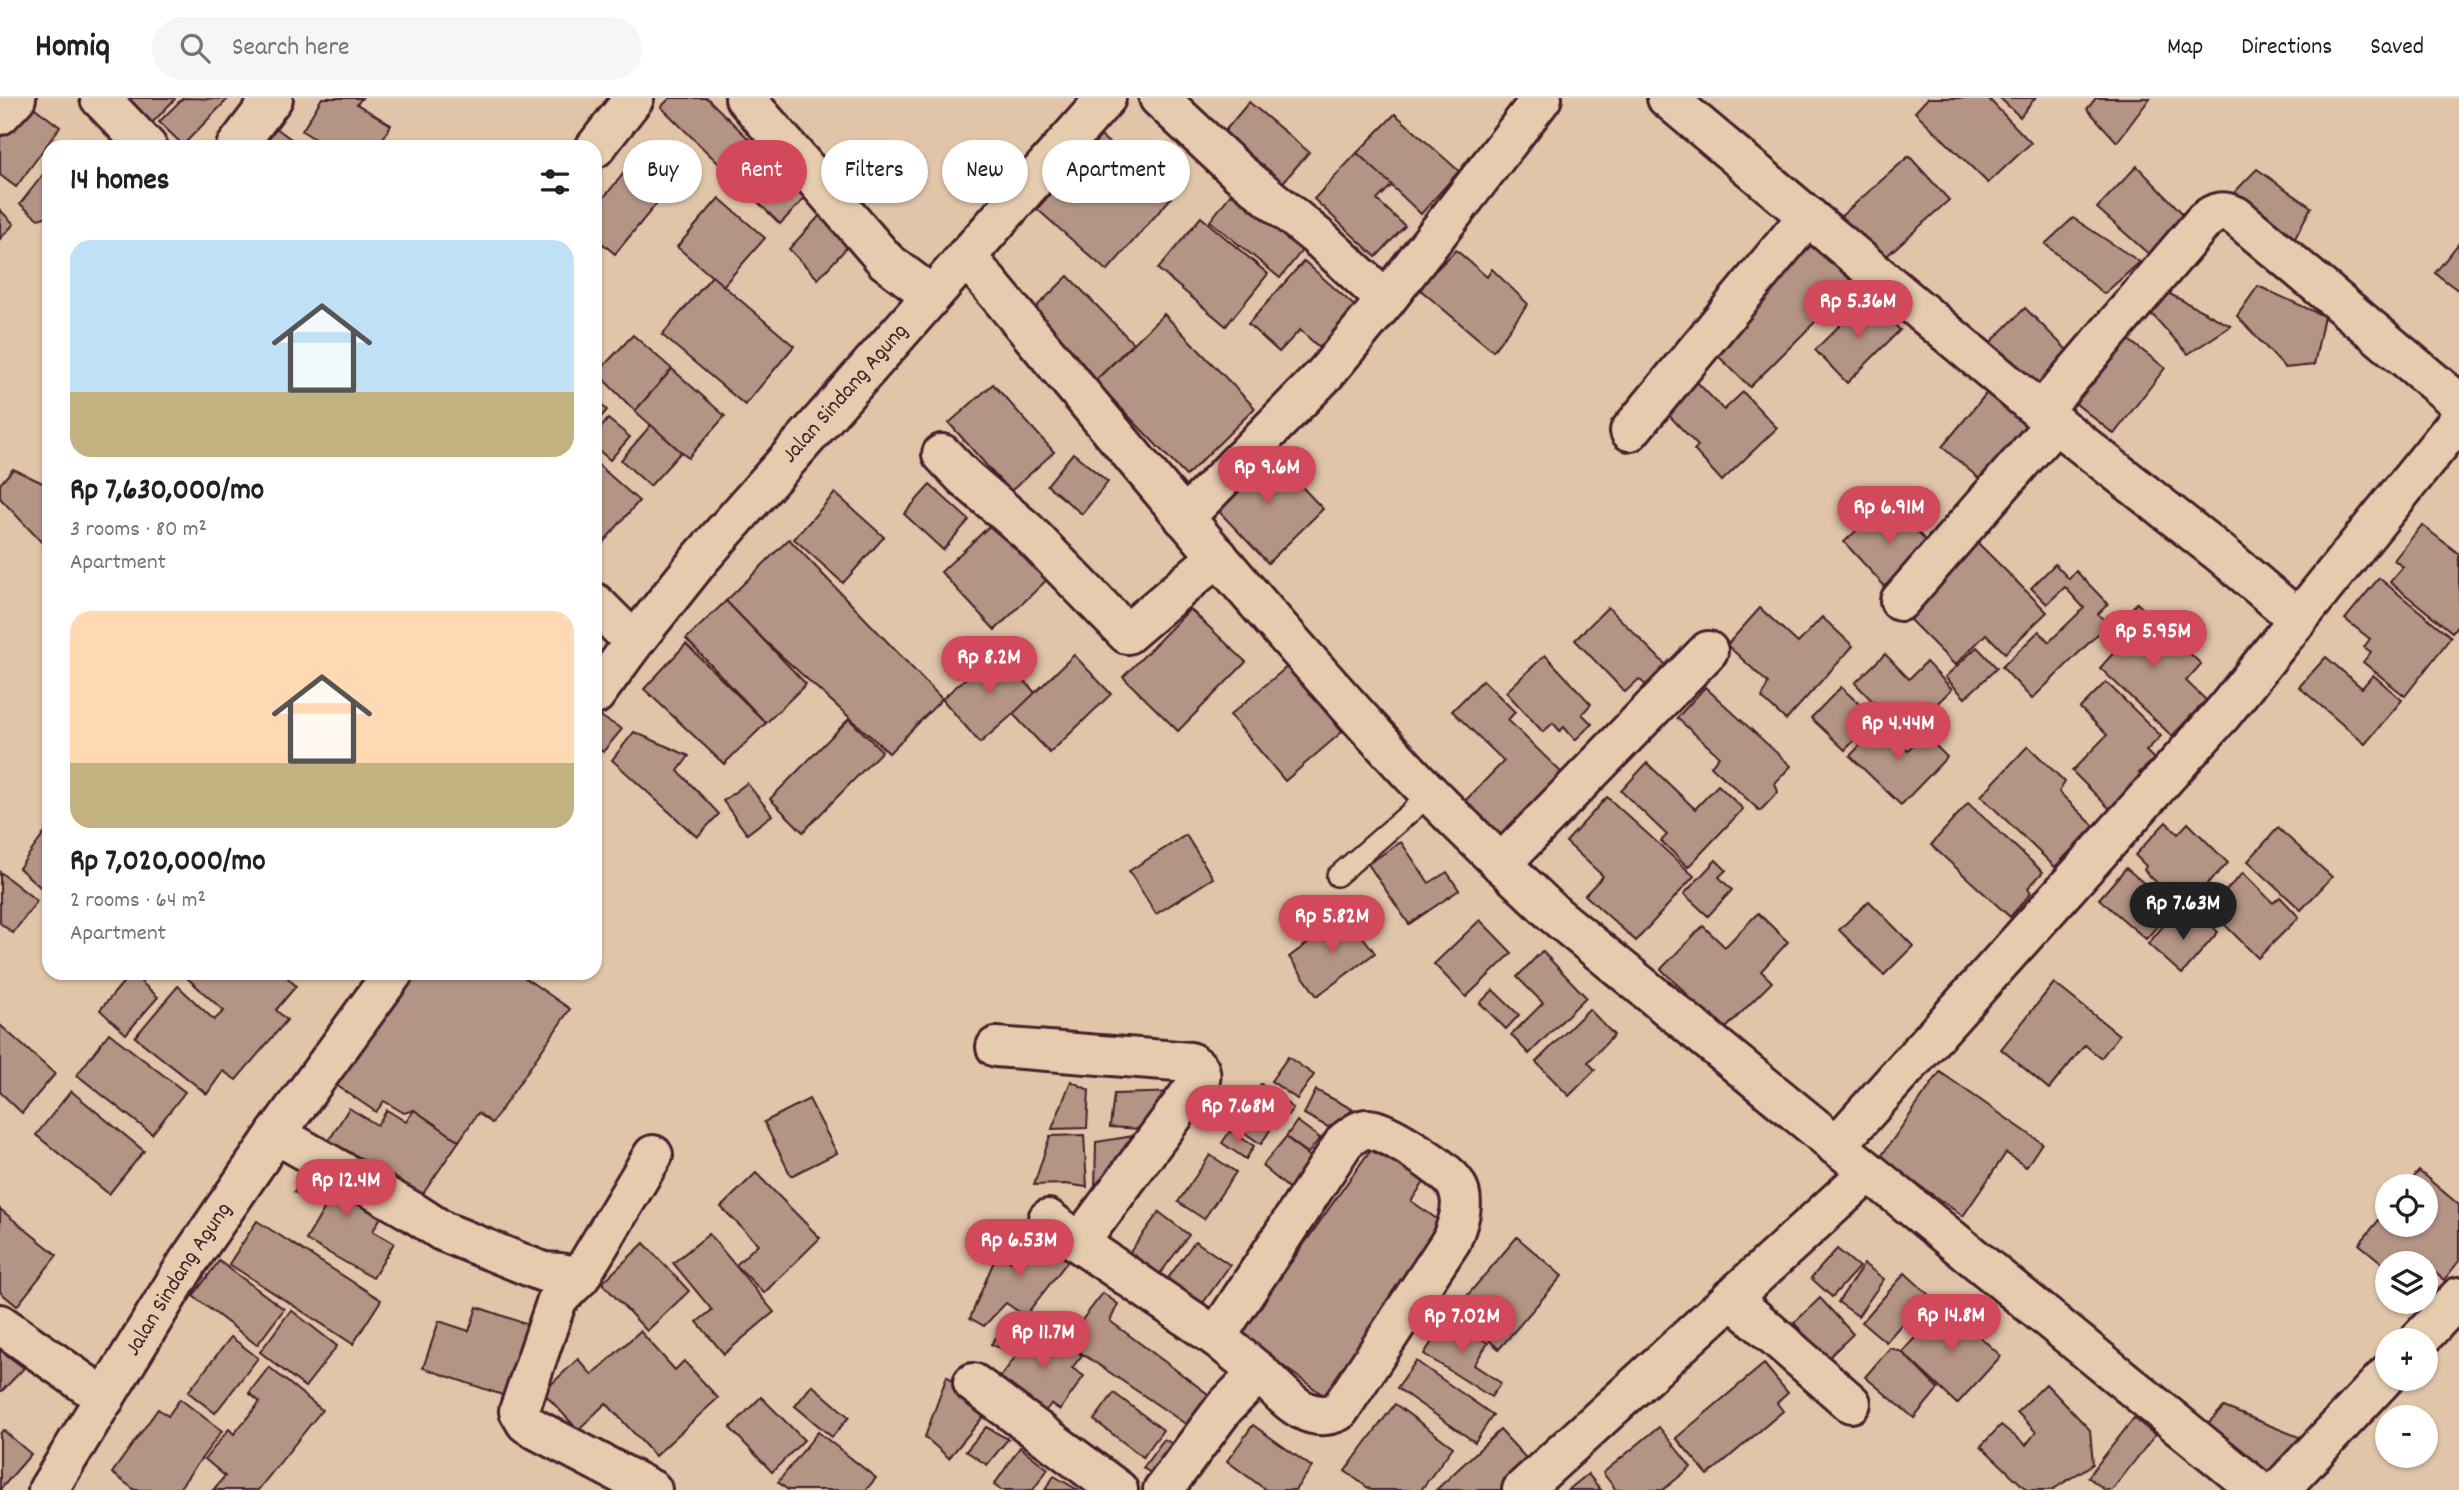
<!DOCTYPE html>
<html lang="en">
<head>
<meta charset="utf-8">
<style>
	:root { --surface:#fff; --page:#f6f6f6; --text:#202124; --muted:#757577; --line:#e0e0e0; --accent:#d1495b }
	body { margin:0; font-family:Dekko,sans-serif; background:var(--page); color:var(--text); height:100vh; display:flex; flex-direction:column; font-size:26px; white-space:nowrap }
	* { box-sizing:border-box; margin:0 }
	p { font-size:23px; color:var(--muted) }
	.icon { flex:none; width:38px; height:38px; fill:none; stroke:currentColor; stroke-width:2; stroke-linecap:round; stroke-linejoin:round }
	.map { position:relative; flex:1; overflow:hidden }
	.sheet { position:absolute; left:42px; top:42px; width:560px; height:840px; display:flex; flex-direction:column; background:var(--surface); border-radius:21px; box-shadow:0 2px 5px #0004 }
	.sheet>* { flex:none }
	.hud { position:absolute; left:623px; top:42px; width:665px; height:63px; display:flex; gap:14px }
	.tools { position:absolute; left:2375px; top:1076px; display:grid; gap:14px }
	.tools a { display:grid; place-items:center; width:63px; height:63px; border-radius:50%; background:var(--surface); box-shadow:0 2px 5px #0004; font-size:35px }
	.price { position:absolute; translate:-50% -60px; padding:0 16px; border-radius:24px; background:var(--accent); color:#fff; font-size:23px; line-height:46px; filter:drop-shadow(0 2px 4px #0008) }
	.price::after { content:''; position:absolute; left:50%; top:42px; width:21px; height:16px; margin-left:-10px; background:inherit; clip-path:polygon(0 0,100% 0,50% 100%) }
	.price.active { background:#222; color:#fff }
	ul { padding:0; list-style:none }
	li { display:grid; align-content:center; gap:14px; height:371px; padding:0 28px }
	li span { display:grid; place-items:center; height:217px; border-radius:21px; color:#555 }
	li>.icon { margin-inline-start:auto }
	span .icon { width:126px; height:126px; fill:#fffc; stroke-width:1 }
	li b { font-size:30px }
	h2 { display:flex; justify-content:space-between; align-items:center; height:84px; padding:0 28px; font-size:30px }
	.pill { padding:0 24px; border-radius:32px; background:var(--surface); box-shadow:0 2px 5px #0004; font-size:24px; line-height:63px }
	.pill.active { background:var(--accent); color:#fff }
	header { display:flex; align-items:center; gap:42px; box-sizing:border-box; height:98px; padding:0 35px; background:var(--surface); border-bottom:2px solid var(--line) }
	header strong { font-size:33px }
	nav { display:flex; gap:38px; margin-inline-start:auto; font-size:24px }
	.search { width:490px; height:63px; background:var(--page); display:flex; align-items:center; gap:18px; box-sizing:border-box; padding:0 24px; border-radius:38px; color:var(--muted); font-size:26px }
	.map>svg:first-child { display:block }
	.building { fill:#b49484; stroke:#4a1f2b; stroke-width:2 }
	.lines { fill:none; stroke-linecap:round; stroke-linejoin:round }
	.lane-casing { stroke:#4a1f2b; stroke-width:24 }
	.street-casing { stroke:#4a1f2b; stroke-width:44 }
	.primary-casing { stroke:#4a1f2b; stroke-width:44 }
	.lane { stroke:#e6ccae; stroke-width:19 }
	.street { stroke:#e6ccae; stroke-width:38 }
	.primary { stroke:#e6ccae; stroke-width:38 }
	.labels { text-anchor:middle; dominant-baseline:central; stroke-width:6; stroke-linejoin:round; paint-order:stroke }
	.street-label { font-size:23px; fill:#4a1f2b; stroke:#e6ccae }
</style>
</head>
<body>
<header>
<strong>Homiq</strong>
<div class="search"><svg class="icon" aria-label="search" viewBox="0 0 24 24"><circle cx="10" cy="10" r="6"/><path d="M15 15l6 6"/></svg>Search here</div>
<nav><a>Map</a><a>Directions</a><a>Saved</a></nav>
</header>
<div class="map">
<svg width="2459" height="1392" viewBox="0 0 2459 1392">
	<rect width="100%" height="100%" fill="#e0c5a9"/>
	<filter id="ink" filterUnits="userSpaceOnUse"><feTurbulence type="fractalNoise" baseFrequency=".0143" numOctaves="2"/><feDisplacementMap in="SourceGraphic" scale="14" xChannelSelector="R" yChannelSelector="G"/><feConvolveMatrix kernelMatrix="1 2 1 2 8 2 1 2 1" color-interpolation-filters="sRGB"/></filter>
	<g filter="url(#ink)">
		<g class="building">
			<polygon points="127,0 174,0 175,1 152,25"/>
			<polygon points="183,0 228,1 183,47 159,24"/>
			<polygon points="322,0 362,0 357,6 391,27 378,49 328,49 302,33"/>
			<polygon points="670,0 707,0 807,98 780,126 661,9"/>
			<polygon points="1928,0 1988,0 2031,45 1988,85 1915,14"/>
			<polygon points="2000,0 2035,0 2020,19"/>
			<polygon points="2096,0 2150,0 2117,44 2087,11"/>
			<polygon points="27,4 60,29 16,89 0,77 0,40"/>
			<polygon points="1249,4 1309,54 1273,96 1214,46"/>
			<polygon points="1395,16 1459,73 1421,116 1357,55"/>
			<polygon points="272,27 295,44 291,49 257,49"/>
			<polygon points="1101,38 1171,100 1107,173 1037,111"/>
			<polygon points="647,47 682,75 615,156 595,139 595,110"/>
			<polygon points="1357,55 1392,87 1377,102 1405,128 1376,159 1314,101"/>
			<polygon points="1909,58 1949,102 1880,164 1840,119"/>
			<polygon points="2137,68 2188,121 2152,159 2097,110"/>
			<polygon points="49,69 49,118 38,121 20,106"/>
			<polygon points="2257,71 2311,109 2289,152 2226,103"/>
			<polygon points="1241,83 1311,141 1280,180 1210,123"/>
			<polygon points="719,100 765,140 723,188 677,149"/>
			<polygon points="0,112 14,126 0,141"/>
			<polygon points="823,114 851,145 818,181 789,151"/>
			<polygon points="1201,119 1268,176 1226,228 1158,171"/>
			<polygon points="2073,120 2140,164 2104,196 2045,146"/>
			<polygon points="1814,133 1864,175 1750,289 1711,251"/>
			<polygon points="2459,145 2459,193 2435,175"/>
			<polygon points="1456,152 1487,179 1492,171 1528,206 1493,253 1418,190"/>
			<polygon points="1304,163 1359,212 1323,253 1300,232 1279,254 1248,226"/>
			<polygon points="712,178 794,248 745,307 662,237"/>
			<polygon points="1068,178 1133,245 1095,283 1029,216"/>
			<polygon points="2258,188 2324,218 2314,267 2285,270 2237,218"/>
			<polygon points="2166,194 2231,228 2188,256 2149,213"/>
			<polygon points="1868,199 1900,232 1847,285 1815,252"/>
			<polygon points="2025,210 2075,260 2037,298 1987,248"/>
			<polygon points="1164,216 1255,310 1186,378 1095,283"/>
			<polygon points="2121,236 2165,270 2114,336 2070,301"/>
			<polygon points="633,237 672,271 635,313 597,275"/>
			<polygon points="672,271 725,318 688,360 635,313"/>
			<polygon points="1694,281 1724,312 1743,294 1777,330 1722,383 1694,352 1698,348 1663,311"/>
			<polygon points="993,286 1054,354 1010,394 949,325"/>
			<polygon points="1990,291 2036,329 1988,388 1942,349"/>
			<polygon points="595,301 607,312 595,326"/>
			<polygon points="608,321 630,339 610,362 595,349 595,337"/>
			<polygon points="651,327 681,354 650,388 621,362"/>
			<polygon points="1266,351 1323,411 1268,465 1211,405"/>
			<polygon points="1073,355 1108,384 1082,416 1047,387"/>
			<polygon points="595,364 639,403 601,447 595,440"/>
			<polygon points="13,371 49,388 49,446 46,449 0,400 0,386"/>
			<polygon points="930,387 969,422 943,452 904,416"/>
			<polygon points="835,395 884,439 843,485 794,441"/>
			<polygon points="1889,403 1935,453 1890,494 1844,444"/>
			<polygon points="1001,417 1055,474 995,532 941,474"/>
			<polygon points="2422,427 2459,456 2459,526 2452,534 2390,484 2403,469 2394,462"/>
			<polygon points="1973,440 2047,514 2005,555 1986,536 1955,567 1901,513"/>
			<polygon points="789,441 942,601 889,655 766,544 726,503"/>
			<polygon points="2055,466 2069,481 2076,473 2108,506 2098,516 2108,526 2032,601 2002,569 2039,533 2049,544 2084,510 2065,489 2047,506 2031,490"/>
			<polygon points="2379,480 2451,539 2405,598 2363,564 2371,554 2364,549 2370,541 2345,521"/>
			<polygon points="726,503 806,586 766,625 686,541"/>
			<polygon points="2137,505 2201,566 2186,583 2206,602 2172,638 2100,570 2117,551 2105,539"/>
			<polygon points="1608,509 1668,569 1648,589 1639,581 1625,594 1575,542"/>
			<polygon points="1760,510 1798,545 1822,519 1853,548 1786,622 1762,600 1768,585 1727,547"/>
			<polygon points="1190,511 1246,564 1178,633 1123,579"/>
			<polygon points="686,546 766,625 724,666 644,591"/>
			<polygon points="1977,549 1997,570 1965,600 1945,579"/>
			<polygon points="998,552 1036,596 980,645 942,601"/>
			<polygon points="1885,556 1909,581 1926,564 1952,591 1905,637 1855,585"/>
			<polygon points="1074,557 1111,596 1050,655 1013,616"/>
			<polygon points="1545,557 1591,606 1582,616 1592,626 1575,642 1564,629 1560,633 1553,625 1543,634 1506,594"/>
			<polygon points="2326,559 2362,590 2373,577 2402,602 2365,646 2299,589"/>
			<polygon points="1288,568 1342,634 1285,683 1230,617"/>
			<polygon points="1483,582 1515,614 1508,622 1571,684 1510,747 1465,703 1504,663 1452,613"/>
			<polygon points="2106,584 2161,638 2146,653 2154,661 2139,675 2147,682 2114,715 2072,673 2107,637 2080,610"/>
			<polygon points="1705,589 1791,668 1775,685 1778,694 1760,713 1711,668 1719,658 1677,620"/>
			<polygon points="1841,589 1875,621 1845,652 1811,620"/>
			<polygon points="595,615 622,631 603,654 595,647"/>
			<polygon points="849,621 882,653 803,734 770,701"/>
			<polygon points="1880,626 1908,653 1924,636 1947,659 1901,707 1850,658"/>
			<polygon points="634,634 689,658 678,673 719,716 697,739 612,662"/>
			<polygon points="2028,648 2065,684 2059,694 2094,728 2055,769 1981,698"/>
			<polygon points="1647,665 1695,711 1718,687 1743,711 1688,769 1661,743 1667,737 1621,693"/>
			<polygon points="747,685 772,717 747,736 723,703"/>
			<polygon points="1607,699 1694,778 1636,843 1585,797 1603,778 1566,744"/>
			<polygon points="1968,705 2043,774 2028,790 2031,795 2010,819 1931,747"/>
			<polygon points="2166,724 2178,736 2188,725 2228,765 2188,805 2169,785 2163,791 2144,772 2146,768 2135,757"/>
			<polygon points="49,729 49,797 19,770"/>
			<polygon points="2278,730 2332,779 2301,812 2248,763"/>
			<polygon points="1186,737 1213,780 1156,816 1129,773"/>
			<polygon points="1401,744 1429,785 1447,774 1459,792 1409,826 1368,766"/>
			<polygon points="1716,762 1726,772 1719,779 1732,792 1708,818 1684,796"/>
			<polygon points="2126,770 2173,810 2146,841 2099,801"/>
			<polygon points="0,774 37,803 13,835 0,825"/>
			<polygon points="2243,775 2273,805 2280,799 2299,819 2258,860 2208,810"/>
			<polygon points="1869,803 1913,848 1884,877 1839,832"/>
			<polygon points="1758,815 1788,844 1761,873 1772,884 1726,930 1713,917 1701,929 1677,906 1687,896 1661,871 1703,828 1725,849"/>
			<polygon points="2200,815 2218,834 2182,876 2148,846 2169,821 2183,832"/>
			<polygon points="1346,817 1375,855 1317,898 1289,859"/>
			<polygon points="1480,822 1512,855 1466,899 1434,866"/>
			<polygon points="1542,853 1586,899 1529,956 1511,937 1543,905 1517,879"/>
			<polygon points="131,875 158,899 126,936 100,912"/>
			<polygon points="189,875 283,875 296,888 276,912 287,922 236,982 223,973 207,996 135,939 178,888 214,922 224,913 186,879"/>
			<polygon points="413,875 518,875 570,911 492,1025 478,1015 459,1043 414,1012 404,1015 384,1003 376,1014 336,987"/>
			<polygon points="2054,885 2119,937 2101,960 2085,947 2049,991 2001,951"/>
			<polygon points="1493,892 1519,917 1506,931 1480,905"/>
			<polygon points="1589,911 1614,937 1588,964 1595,972 1569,998 1536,964"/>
			<polygon points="0,927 55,976 22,1015 0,994"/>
			<polygon points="109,935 185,994 152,1036 77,977"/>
			<polygon points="1288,959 1314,977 1297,1001 1271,983"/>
			<polygon points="1940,974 2042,1045 2026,1069 2006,1055 1963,1118 1880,1060"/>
			<polygon points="1071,983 1089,992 1087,1030 1052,1031"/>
			<polygon points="1261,986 1293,1010 1288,1017 1255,993"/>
			<polygon points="1316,992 1352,1011 1339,1035 1304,1016"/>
			<polygon points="71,993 144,1053 109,1096 36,1037"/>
			<polygon points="1179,994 1155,1032 1110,1029 1114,996"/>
			<polygon points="1248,996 1283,1020 1277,1030 1241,1005"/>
			<polygon points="809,1001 837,1055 791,1078 764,1024"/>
			<polygon points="1231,1005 1270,1032 1261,1046 1221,1019"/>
			<polygon points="349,1010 377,1027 387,1012 406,1024 414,1012 459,1043 416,1106 325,1049"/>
			<polygon points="1297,1023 1320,1040 1308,1055 1286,1039"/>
			<polygon points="1230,1033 1254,1048 1246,1061 1222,1045"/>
			<polygon points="1084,1037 1087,1089 1065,1086 1034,1087 1050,1038"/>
			<polygon points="1140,1037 1095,1092 1096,1044"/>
			<polygon points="1286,1039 1316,1064 1292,1093 1262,1068"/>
			<polygon points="1378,1041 1429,1077 1411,1103 1447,1128 1326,1299 1240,1237"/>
			<polygon points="1210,1057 1236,1074 1204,1121 1178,1104"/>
			<polygon points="313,1062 389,1105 373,1133 394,1145 373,1180 306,1142 324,1111 294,1094"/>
			<polygon points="2419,1073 2459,1107 2459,1163 2444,1182 2428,1169 2426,1172 2426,1166 2387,1166 2387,1169 2359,1146 2387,1112 2387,1127 2426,1127 2426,1088 2406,1088"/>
			<polygon points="756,1075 820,1140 764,1195 736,1167 758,1146 721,1109"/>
			<polygon points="0,1111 57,1157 17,1208 0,1194"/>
			<polygon points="1159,1114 1189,1137 1156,1181 1127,1158"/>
			<polygon points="257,1123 381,1202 353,1246 229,1166"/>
			<polygon points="709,1136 774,1214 724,1256 697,1224 712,1212 673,1165"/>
			<polygon points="1031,1136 1071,1159 1025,1218 1006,1205 984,1228 970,1220 999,1151 1011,1164"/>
			<polygon points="1517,1139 1562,1178 1499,1251 1455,1212"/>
			<polygon points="1195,1143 1230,1167 1198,1212 1163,1187"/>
			<polygon points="644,1145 689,1193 647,1233 602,1185"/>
			<polygon points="1837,1151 1859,1169 1832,1199 1811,1180"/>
			<polygon points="219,1163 284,1211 257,1247 193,1198"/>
			<polygon points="1864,1166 1884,1181 1858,1218 1838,1204"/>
			<polygon points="1905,1175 1928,1196 1886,1244 1862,1224"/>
			<polygon points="1103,1195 1118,1206 1110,1223 1216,1302 1193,1331 1065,1244"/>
			<polygon points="1820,1200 1853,1236 1827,1261 1794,1225"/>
			<polygon points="1945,1207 2001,1258 1957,1306 1902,1254"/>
			<polygon points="477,1209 535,1229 511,1300 423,1270 439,1223 469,1233"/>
			<polygon points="291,1212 337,1248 305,1289 260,1254"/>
			<polygon points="1448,1219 1488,1245 1474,1267 1501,1285 1491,1299 1424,1256"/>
			<polygon points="1009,1222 1029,1233 1012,1255 991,1246"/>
			<polygon points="1039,1226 1082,1257 1072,1270 1084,1278 1060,1312 1051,1306 1043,1316 997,1284"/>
			<polygon points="640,1233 675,1272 684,1263 718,1300 655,1358 606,1305 578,1332 543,1294 578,1261 592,1277"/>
			<polygon points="231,1239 258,1260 215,1315 188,1294"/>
			<polygon points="1890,1250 1902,1254 1938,1291 1914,1320 1865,1279"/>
			<polygon points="0,1252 24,1270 2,1293 0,1293"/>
			<polygon points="1416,1263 1493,1317 1475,1344 1397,1290"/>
			<polygon points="1764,1266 1788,1295 1777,1305 1783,1313 1708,1377 1676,1340"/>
			<polygon points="269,1269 322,1312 258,1392 213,1392 225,1378 205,1361 229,1331 234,1336 260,1304 249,1295"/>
			<polygon points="947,1278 988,1313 949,1360 925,1339"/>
			<polygon points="2046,1286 2090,1332 2093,1366 2052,1392 2027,1392 1981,1348 2001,1327 2026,1347 2036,1334 2017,1314"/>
			<polygon points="812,1287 849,1319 832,1339 795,1308"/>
			<polygon points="1114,1295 1163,1332 1143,1359 1094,1322"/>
			<polygon points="761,1299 804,1342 772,1374 730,1330"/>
			<polygon points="180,1301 222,1333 178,1392 135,1392 112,1375 158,1311 168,1318"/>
			<polygon points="1395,1306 1453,1349 1421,1392 1371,1392 1345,1373"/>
			<polygon points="2224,1309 2304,1341 2262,1382 2207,1326"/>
			<polygon points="2134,1320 2155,1337 2112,1392 2105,1392 2088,1379"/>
			<polygon points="1253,1327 1312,1369 1295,1392 1266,1392 1227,1363"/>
			<polygon points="986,1329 1008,1341 987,1367 966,1353"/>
			<polygon points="1659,1329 1691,1369 1663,1392 1616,1392 1603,1375"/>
			<polygon points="3,1332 31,1356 0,1392 0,1336"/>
			<polygon points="1500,1332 1536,1371 1513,1392 1436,1392"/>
			<polygon points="818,1334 876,1380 866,1392 788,1392 778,1384"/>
			<polygon points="1164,1341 1181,1351 1160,1381 1143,1370"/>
			<polygon points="1020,1349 1048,1371 1033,1392 1001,1392 994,1387"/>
			<polygon points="1588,1376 1601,1392 1568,1392"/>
			<polygon points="1054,1378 1078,1392 1045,1392"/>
		</g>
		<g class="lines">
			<defs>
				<polyline id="lane" points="1337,778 1430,697"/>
				<g id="street">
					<polyline points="100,0 147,49"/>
					<polyline points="745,0 886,163 931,197"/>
					<polyline points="1159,0 1238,74 1320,141 1386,202"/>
					<polyline points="1667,0 2041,314 2220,455 2298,521 2223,615 1836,1048"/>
					<polyline points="0,17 16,0"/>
					<polyline points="236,49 273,0"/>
					<polyline points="595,50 634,0"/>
					<path d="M 966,158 C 1112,333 1256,510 1411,676 C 1457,725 1507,771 1555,817 L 2258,1392"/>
					<path d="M 2041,314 L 2204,123 C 2216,113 2222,112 2236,118 L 2459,305"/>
					<polyline points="1630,333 1808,118"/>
					<polyline points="942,356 964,379 1027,433 1127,536 1218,458"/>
					<polyline points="1184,420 1325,276 1386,202 1542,0"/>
					<polyline points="1900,503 2055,325"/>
					<polyline points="595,505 634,544"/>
					<polyline points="2298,521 2459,322"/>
					<polyline points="1501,766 1708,553"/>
					<path d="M 996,949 L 1190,964 C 1198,969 1202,971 1200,982 L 1079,1145"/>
					<polyline points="276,1036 413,1114 442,1133 543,1174 560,1175 580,1179 557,1202 519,1313 526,1325 537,1332 652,1392"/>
					<polyline points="1048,1121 1079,1145 1216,1239 1259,1274 1224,1310 1163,1392"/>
					<polyline points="580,1179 653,1057"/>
					<polyline points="1731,1200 1851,1305"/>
					<polyline points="0,1226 105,1300"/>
					<path d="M 1216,1239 L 1345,1043 C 1352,1038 1360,1030 1369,1031 C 1385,1031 1446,1071 1455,1085 C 1467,1103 1458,1125 1451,1143 L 1339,1313 C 1306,1329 1282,1295 1259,1274"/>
					<polyline points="2419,1242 2459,1199"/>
					<polyline points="973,1285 1118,1392"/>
					<polyline points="1522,1392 1869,1074"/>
					<polyline points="2279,1392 2387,1277"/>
				</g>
				<g id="primary">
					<path id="s1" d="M 595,597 L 634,544 L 700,461 L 1106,0"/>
					<path id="s2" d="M 48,1392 L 188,1164 L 276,1036 L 393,875"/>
				</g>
			</defs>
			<use href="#lane" class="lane-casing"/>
			<use href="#street" class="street-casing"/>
			<use href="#primary" class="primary-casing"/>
			<use href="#lane" class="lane"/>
			<use href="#street" class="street"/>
			<use href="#primary" class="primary"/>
		</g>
	</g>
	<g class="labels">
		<g class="street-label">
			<text stroke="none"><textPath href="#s1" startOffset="392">Jalan Sindang Agung</textPath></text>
			<text stroke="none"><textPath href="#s2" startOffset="248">Jalan Sindang Agung</textPath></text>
		</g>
	</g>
</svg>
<div class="tools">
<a><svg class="icon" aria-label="locate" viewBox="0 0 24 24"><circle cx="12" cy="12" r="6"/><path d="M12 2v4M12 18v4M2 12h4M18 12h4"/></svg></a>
<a><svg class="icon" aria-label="layers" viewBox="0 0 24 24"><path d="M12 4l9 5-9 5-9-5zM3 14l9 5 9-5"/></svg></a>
<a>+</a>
<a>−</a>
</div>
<b class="price" style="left:1858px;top:242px">Rp 5.36M</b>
<b class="price" style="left:1267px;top:408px">Rp 9.6M</b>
<b class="price" style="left:1889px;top:448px">Rp 6.91M</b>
<b class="price" style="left:2153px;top:572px">Rp 5.95M</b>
<b class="price" style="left:989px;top:598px">Rp 8.2M</b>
<b class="price" style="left:1898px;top:664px">Rp 4.44M</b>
<b class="price active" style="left:2183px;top:844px">Rp 7.63M</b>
<b class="price" style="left:1332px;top:857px">Rp 5.82M</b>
<b class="price" style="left:1238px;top:1047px">Rp 7.68M</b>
<b class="price" style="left:346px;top:1121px">Rp 12.4M</b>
<b class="price" style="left:1019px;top:1181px">Rp 6.53M</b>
<b class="price" style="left:1951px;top:1256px">Rp 14.8M</b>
<b class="price" style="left:1462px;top:1257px">Rp 7.02M</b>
<b class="price" style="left:1043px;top:1273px">Rp 11.7M</b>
<div class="hud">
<a class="pill">Buy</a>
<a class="pill active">Rent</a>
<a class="pill">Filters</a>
<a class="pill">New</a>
<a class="pill">Apartment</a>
</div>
<section class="sheet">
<h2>14 homes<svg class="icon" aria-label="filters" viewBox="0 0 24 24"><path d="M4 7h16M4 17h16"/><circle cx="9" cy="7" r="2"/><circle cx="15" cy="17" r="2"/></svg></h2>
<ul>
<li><span style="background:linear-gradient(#bfe0f5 70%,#c2b280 0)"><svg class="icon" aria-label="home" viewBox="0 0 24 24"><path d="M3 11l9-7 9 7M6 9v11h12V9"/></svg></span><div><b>Rp 7,630,000/mo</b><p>3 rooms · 80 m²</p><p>Apartment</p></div></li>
<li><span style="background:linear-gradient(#ffd9b3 70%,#c2b280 0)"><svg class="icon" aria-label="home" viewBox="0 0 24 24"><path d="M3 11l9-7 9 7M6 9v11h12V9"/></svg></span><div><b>Rp 7,020,000/mo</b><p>2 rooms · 64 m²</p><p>Apartment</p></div></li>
</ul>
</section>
</div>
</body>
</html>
